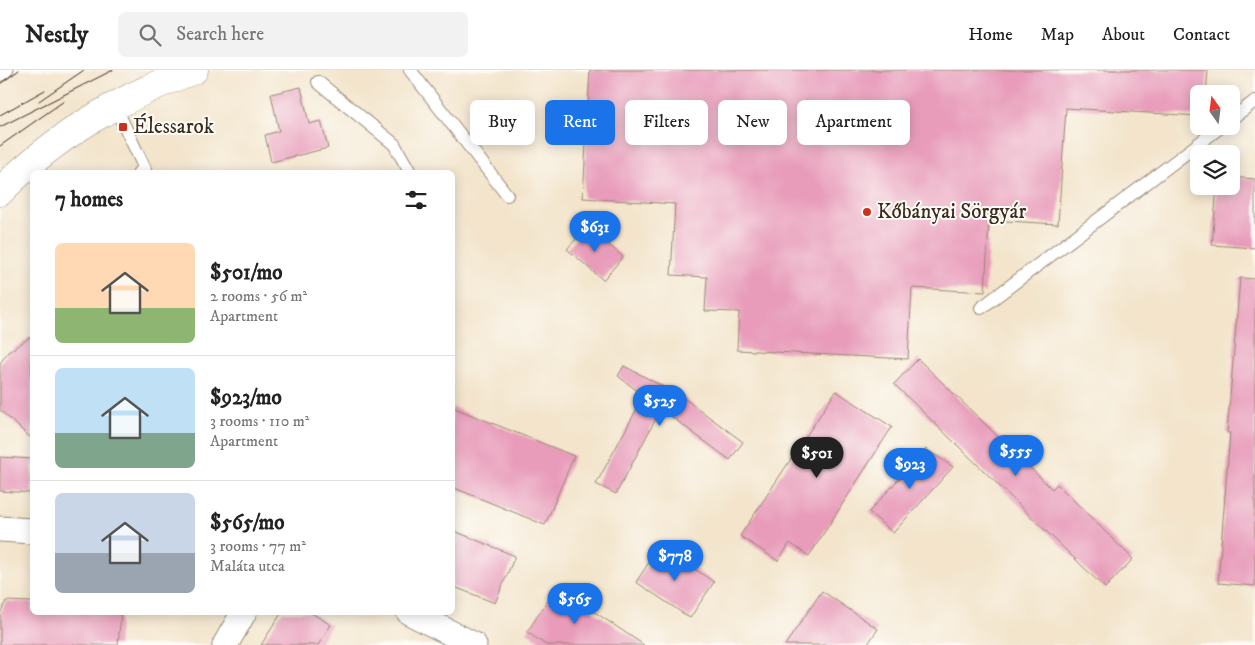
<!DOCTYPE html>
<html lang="en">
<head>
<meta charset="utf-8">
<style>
	:root { --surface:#fff; --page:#f2f2f2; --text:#222; --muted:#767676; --line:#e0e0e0; --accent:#1a73e8 }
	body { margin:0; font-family:"IM FELL DW Pica",serif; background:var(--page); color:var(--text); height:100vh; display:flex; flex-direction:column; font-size:19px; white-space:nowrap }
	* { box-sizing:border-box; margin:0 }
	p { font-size:16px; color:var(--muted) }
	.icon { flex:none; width:28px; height:28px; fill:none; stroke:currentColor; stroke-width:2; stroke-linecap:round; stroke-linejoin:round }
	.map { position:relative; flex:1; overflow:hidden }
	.sheet { position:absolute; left:30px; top:100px; width:425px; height:445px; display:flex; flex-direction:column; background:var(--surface); border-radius:8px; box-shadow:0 2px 12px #0003 }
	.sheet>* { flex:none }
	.hud { position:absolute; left:470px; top:30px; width:475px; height:45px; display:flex; gap:10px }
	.needle { width:32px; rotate:346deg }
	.fabs { position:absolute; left:1190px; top:15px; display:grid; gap:10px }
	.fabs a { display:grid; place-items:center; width:50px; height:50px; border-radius:8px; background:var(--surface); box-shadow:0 2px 12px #0003; font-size:25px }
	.price { position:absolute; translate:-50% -42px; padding:0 11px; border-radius:18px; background:var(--accent); color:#fff; font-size:16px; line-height:32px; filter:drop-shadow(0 1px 2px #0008) }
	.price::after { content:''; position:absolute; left:50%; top:30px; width:15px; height:11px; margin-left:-8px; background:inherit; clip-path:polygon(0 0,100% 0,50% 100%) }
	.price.on { background:#222; color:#fff }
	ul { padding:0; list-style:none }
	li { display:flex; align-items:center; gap:15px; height:125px; padding:0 25px }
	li+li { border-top:1px solid var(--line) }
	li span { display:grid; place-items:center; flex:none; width:140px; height:100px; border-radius:8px; color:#555 }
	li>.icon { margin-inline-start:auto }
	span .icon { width:60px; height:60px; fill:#fffc; stroke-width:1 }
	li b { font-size:21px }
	h2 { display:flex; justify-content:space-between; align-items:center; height:60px; padding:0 25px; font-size:21px }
	.pill { padding:0 18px; border-radius:8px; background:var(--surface); box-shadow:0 2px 12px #0003; font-size:18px; line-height:45px }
	.pill.on { background:var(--accent); color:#fff }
	header { display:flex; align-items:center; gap:30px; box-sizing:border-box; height:70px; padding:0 25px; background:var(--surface); border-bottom:1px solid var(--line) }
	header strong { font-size:24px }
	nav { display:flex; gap:28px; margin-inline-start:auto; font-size:18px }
	.search { width:350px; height:45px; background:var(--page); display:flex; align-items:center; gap:12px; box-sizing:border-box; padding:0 18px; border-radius:8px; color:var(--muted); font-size:19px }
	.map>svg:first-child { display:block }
	.building { fill:#e89cba }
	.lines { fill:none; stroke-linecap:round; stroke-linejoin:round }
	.lane-casing { stroke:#978774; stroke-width:14 }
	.street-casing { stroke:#978774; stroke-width:27 }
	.primary-casing { stroke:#978774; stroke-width:29 }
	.lane { stroke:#fff; stroke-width:12 }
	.street { stroke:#fff; stroke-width:25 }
	.primary { stroke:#fff; stroke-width:28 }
	.tram { stroke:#3b2a1e; stroke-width:1 }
	.poi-dot { fill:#c8321e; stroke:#fdfcf7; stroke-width:2 }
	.labels { text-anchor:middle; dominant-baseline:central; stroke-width:4; stroke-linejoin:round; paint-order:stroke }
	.poi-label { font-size:21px; fill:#3b2a1e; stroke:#fdfcf7; text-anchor:start }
</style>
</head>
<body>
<header>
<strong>Nestly</strong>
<div class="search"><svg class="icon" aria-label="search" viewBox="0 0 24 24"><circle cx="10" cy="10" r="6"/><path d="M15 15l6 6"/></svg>Search here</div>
<nav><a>Home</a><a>Map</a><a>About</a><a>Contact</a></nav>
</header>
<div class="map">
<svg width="1255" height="575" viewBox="0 0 1255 575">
	<rect width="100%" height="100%" fill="#fdfcf7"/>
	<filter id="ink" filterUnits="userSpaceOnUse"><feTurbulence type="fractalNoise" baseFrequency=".02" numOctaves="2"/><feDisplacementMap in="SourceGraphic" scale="10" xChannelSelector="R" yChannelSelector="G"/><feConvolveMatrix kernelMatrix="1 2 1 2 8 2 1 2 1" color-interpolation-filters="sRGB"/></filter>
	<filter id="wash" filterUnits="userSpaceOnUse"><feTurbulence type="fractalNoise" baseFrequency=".0096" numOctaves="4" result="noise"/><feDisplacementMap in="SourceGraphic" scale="20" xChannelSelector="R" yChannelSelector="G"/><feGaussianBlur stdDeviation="1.12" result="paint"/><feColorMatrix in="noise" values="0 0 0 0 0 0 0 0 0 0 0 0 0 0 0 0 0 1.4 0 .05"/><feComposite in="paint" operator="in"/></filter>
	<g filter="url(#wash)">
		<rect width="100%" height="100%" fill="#f3e4cb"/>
		<g id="blocks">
			<g class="building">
				<polygon points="590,0 1208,0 1206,24 1199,24 1199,46 1066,38 1058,154 989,150 985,222 912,218 908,289 737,280 739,242 705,241 707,207 671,205 675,134 583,128"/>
				<polygon points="301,17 309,54 321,51 328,78 271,92 265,65 279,61 271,24"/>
				<polygon points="1231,107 1255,109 1255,178 1212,175 1217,116 1231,116"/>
				<polygon points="588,156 623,187 603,210 567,179"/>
				<polygon points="1240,208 1255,209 1255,516 1218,513 1230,363 1227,363"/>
				<polygon points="32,266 32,369 0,340 0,293 8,282"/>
				<polygon points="918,289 1052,419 1057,414 1133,489 1105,518 894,314"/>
				<polygon points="624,296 681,326 743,372 730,390 661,339 616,424 596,414 644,326 618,306"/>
				<polygon points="836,321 892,357 809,486 790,473 778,491 740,466"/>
				<polygon points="452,337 574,386 545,455 452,417"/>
				<polygon points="926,379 953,397 893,463 869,442"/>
				<polygon points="0,387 32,389 32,423 0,421"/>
				<polygon points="452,460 515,486 495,533 452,516"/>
				<polygon points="660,476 714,512 690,548 636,512"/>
				<polygon points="557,517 644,575 546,575 527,562"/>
				<polygon points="822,521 878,559 867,575 785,575"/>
				<polygon points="6,531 32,532 32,542 121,542 118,575 0,575 0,544"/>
				<polygon points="282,542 310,542 331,555 318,575 261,575"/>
			</g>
		</g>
	</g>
	<g filter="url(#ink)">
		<use href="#blocks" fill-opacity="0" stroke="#978774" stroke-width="1"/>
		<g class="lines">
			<defs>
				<g id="lane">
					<polyline points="410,0 507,125"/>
					<polyline points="0,5 7,0"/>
					<polyline points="318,12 394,74 410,102"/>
					<polyline points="115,36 145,99 139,102"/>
					<polyline points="1231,49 1255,31"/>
					<polyline points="981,238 1222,56"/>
				</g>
				<g id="street">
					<polyline points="0,459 32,461"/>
					<polyline points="409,542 474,575"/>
					<polyline points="225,575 244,542"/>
				</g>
				<path id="primary" d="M 0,122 C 53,67 123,26 194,0"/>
			</defs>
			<use href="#lane" class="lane-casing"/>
			<use href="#street" class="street-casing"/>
			<use href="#primary" class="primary-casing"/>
			<use href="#lane" class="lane"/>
			<use href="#street" class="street"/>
			<use href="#primary" class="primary"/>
			<g class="tram">
				<polyline points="0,14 19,0"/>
				<polyline points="39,31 84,0"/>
				<polyline points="0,45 45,20"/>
				<polyline points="0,57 113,0"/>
				<polyline points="0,76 64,31"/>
			</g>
		</g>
	</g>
	<g class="poi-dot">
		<rect x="118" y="52" width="10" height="10" rx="2.5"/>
		<circle cx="867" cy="142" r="5"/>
	</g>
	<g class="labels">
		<g class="poi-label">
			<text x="133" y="57">Élessarok</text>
			<text x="877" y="142">Kőbányai Sörgyár</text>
		</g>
	</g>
</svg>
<div class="fabs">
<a><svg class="needle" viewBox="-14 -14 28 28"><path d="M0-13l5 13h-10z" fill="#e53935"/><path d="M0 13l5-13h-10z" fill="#767676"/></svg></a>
<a><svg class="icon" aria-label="layers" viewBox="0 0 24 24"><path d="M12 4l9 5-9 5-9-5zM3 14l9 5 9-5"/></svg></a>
</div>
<b class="price" style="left:595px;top:183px">$631</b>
<b class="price" style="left:660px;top:357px">$525</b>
<b class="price" style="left:1016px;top:407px">$555</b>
<b class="price on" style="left:817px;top:409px">$501</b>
<b class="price" style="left:910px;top:420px">$923</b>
<b class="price" style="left:675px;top:512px">$778</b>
<b class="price" style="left:575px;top:555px">$565</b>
<div class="hud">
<a class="pill">Buy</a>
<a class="pill on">Rent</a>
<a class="pill">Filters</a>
<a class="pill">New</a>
<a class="pill">Apartment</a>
</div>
<section class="sheet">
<h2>7 homes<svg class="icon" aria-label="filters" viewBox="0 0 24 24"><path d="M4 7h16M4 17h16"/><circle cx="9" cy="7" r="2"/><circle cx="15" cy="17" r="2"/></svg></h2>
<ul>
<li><span style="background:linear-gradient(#ffd9b3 65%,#8fb573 0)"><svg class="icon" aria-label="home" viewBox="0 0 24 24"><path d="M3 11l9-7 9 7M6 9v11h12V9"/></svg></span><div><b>$501/mo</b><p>2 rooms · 56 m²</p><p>Apartment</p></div></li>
<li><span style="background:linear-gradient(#bfe0f5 65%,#7fa58c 0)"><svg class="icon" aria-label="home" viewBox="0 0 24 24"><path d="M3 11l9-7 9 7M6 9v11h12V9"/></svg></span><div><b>$923/mo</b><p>3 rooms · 110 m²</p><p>Apartment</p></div></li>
<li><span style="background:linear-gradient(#c9d6e8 60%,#9aa5b1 0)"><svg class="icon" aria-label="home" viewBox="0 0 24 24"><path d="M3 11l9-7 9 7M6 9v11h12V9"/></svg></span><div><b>$565/mo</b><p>3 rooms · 77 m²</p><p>Maláta utca</p></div></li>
</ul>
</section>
</div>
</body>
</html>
